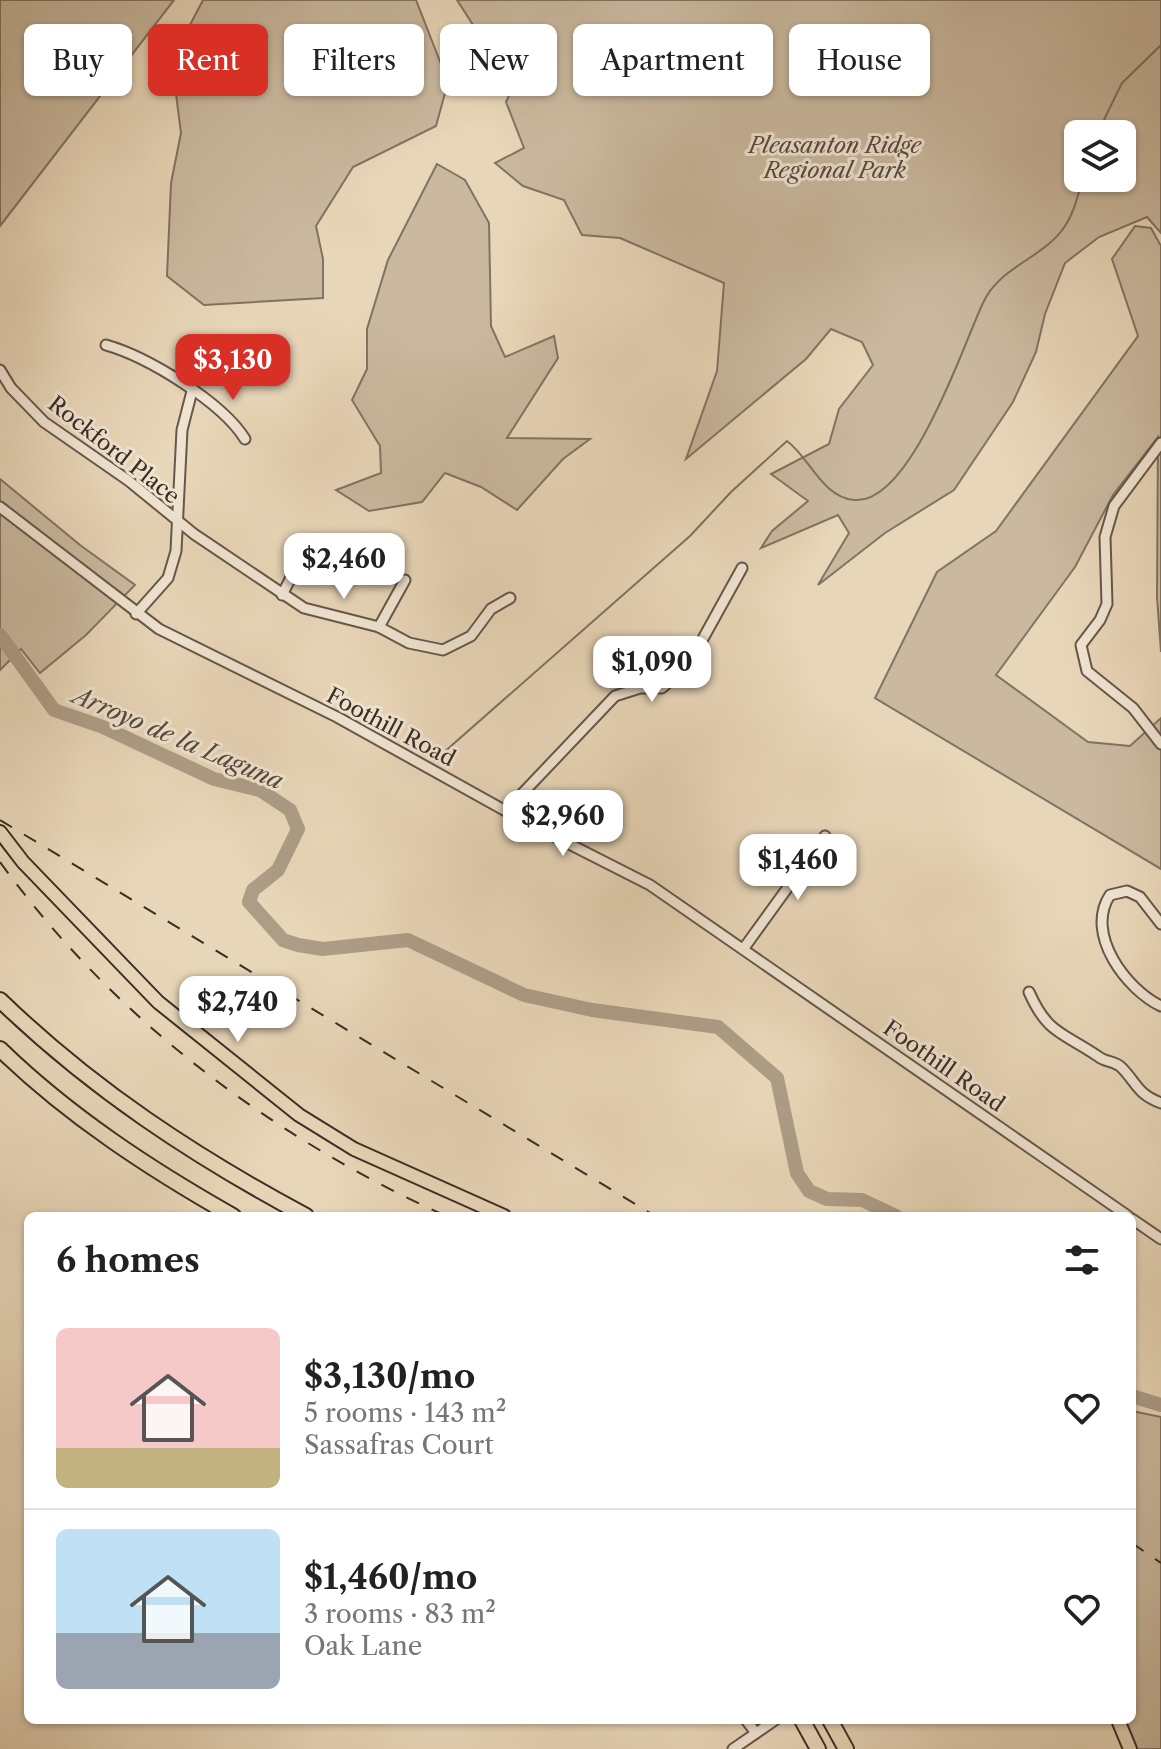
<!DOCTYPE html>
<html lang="en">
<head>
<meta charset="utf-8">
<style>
	:root { --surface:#fff; --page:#f2f2f2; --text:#222; --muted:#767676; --line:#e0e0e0; --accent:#d93025 }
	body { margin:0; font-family:"Libre Caslon Text",serif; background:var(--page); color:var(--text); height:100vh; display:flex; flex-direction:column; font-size:30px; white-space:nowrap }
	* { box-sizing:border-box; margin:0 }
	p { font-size:26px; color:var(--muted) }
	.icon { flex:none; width:44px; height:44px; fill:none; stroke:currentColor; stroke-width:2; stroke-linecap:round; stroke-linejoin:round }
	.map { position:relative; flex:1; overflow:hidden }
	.details { position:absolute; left:24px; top:1212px; width:1112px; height:512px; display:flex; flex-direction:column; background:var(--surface); border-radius:12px; box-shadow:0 2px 6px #0004 }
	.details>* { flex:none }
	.top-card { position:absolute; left:24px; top:24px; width:1114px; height:72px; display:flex; gap:16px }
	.fabs { position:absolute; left:1064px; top:120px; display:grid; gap:16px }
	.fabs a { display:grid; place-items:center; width:72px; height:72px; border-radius:12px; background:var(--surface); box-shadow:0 2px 6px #0004; font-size:40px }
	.price { position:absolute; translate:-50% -68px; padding:0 18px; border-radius:16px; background:#fff; color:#222; font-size:26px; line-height:52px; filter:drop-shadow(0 2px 4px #0008) }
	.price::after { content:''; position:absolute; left:50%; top:48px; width:24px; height:18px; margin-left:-12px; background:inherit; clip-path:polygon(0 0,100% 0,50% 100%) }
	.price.selected { background:var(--accent); color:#fff }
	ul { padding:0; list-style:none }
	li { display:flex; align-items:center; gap:24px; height:200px; padding:0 32px }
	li+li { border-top:2px solid var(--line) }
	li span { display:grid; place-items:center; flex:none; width:224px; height:160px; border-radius:12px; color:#555 }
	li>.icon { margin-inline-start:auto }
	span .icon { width:96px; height:96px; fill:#fffc; stroke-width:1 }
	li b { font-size:34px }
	h2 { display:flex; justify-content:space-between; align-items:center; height:96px; padding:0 32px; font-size:34px }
	.tag { padding:0 28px; border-radius:12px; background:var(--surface); box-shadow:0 2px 6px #0004; font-size:28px; line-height:72px }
	.tag.selected { background:var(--accent); color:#fff }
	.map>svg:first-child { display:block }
	.green { fill:#cab99f; stroke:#827362; stroke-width:2; fill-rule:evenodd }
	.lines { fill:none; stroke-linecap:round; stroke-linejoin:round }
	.stream { stroke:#7f7060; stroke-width:2 }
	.river { stroke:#ad9d86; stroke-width:14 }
	.minor-casing { stroke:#66574a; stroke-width:13 }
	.major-casing { stroke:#3a2d26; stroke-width:16 }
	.highway-casing { stroke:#3a2d26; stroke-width:18 }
	.minor { stroke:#f0e4d1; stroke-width:9 }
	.major { stroke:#e8d6b8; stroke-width:12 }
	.highway { stroke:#e8d6b8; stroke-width:14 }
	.rail { stroke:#3a2d26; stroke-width:2; stroke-dasharray:14 14; stroke-linecap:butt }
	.labels { text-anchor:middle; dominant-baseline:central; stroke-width:6; stroke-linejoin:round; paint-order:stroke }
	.park-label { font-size:22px; font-style:italic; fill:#57493e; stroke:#f0e4d1 }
	.street-label { font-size:22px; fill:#3a2d26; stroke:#f0e4d1 }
	.water-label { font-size:24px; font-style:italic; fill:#57493e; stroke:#f0e4d1 }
</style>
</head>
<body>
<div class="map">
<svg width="1161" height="1749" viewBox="0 0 1161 1749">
	<rect width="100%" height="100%" fill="#e8d6b8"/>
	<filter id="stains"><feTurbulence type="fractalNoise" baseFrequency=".0025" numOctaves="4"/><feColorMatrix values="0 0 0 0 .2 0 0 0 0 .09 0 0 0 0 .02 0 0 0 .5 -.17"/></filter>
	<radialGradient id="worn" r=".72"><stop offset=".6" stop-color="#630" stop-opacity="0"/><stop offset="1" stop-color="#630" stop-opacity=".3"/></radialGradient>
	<g class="green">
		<polygon points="0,0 174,0 0,226"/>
		<polygon points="203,0 416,0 448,82 436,126 353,167 316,226 323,259 323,298 204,305 167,276 171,183 181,133 176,94 178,48"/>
		<path d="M 457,0 L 1161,0 L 1161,233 L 1147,217 L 1099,237 L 1065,263 L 1045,314 L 1036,352 L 1013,402 L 954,490 L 885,533 L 818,585 L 849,533 L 838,515 L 761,548 L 772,531 L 808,501 L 771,474 L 829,444 L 839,409 L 873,365 L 862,342 L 831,329 L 806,359 L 686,459 L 717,371 L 724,283 L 620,238 L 582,235 L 564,200 L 523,186 L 495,163 L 524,148 L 506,102 L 513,87 ZM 1078,134 L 1122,134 L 1122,178 L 1078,178 Z"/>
		<polygon points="437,164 465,180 489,223 491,326 505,357 554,336 558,358 507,438 590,439 563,459 517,510 481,487 445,473 422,502 369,511 336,490 381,473 380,446 352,400 367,369 367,329 388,260"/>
		<polygon points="1135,226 1151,228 1161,246 1161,652 1157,597 1158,437 1113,495 1075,567 996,675 1088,742 1130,746 1161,718 1161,869 875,698 937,572 996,531 1138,336 1112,259"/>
		<polygon points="0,479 80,545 135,585 86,635 40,673 21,649 0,670"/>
		<polygon points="1132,1411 1161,1417 1161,1749 1127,1749 1113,1720 1132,1720"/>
	</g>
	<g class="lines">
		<g class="stream">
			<polyline points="1097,134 1122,83 1161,45"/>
			<path d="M 434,761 L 690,536 L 731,492 L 787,441 C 810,458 822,497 854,500 C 911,505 963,345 983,303 C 999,267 1041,259 1063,229 C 1074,214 1078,195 1083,178"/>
		</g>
		<g class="river">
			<polyline points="0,635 54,710 103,727 214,779 260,790 290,810 298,829 278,870 253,890 249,902 283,940 298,945 323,949 408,940 524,995 592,1010 718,1027 777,1078 797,1173 809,1191 827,1199 862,1200 896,1216"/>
			<polyline points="1132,1396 1161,1405"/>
		</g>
		<defs>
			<g id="minor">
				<path d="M 106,345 C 148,357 222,402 245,439"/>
				<polyline points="0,370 11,388 44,422 129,481 194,534 304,608 379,627 409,643 443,650 471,636 491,609 510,598"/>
				<polyline points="1161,443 1114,506 1105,537 1107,604 1100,620 1081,645 1087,671 1133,708 1161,744"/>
				<polyline points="0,507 159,629 337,717 520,819 650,885 1128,1216"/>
				<polyline points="282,595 307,546"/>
				<polyline points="136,614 168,578 176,551 182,430 192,391"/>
				<polyline points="379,627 405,580"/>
				<polyline points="520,819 519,797 615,696 640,688 662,688 689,664 742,568"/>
				<path d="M 1161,924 L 1140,897 L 1127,891 L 1110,895 C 1084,934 1127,990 1161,1006"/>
				<polyline points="744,948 825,836"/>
				<path d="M 1029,992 C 1048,1035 1063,1032 1099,1057 C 1105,1062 1115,1061 1121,1067 C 1137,1083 1137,1094 1161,1103"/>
				<polyline points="1132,1219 1161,1239"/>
				<polyline points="746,1720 756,1733"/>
				<polyline points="733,1749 775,1720"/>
			</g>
			<g id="major">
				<polyline points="0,832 23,862 158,1002 299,1115 354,1149 504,1216"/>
				<polyline points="1118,1720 1130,1749"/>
			</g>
			<g id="highway">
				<path d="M 0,1000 C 92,1089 194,1156 306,1216"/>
				<path d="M 0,1049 C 69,1116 150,1169 233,1216"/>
				<polyline points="802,1720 818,1749"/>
				<polyline points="830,1720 846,1749"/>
			</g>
		</defs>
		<use href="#minor" class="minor-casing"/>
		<use href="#major" class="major-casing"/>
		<use href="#highway" class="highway-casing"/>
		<use href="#minor" class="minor"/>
		<use href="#major" class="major"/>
		<use href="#highway" class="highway"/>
		<g class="rail">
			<polyline points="0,820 655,1216"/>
			<path d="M 0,862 C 114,1019 271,1137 446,1216"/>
			<polyline points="1132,1543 1161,1563"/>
		</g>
	</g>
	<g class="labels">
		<g class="park-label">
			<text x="835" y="145">Pleasanton Ridge<tspan x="835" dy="25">Regional Park</tspan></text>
		</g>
		<g class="street-label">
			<text transform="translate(114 450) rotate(38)">Rockford Place</text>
			<text transform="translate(391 727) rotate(28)">Foothill Road</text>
			<text transform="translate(944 1066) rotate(35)">Foothill Road</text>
		</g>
		<g class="water-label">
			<text transform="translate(178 738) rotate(23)">Arroyo de la Laguna</text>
		</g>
	</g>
	<rect width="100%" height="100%" filter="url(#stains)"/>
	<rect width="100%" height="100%" fill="url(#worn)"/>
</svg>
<div class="fabs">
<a><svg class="icon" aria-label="layers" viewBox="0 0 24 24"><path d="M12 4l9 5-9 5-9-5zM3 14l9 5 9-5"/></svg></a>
</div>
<b class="price selected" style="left:233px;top:402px">$3,130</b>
<b class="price" style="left:344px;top:601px">$2,460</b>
<b class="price" style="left:652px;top:704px">$1,090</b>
<b class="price" style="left:563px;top:858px">$2,960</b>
<b class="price" style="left:798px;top:902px">$1,460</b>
<b class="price" style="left:238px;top:1044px">$2,740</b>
<div class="top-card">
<a class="tag">Buy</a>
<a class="tag selected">Rent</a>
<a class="tag">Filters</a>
<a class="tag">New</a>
<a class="tag">Apartment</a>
<a class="tag">House</a>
</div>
<section class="details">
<h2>6 homes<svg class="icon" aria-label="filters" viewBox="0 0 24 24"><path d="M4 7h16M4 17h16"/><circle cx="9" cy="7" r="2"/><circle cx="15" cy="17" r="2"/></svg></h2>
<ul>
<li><span style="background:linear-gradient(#f6c9c9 75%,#c2b280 0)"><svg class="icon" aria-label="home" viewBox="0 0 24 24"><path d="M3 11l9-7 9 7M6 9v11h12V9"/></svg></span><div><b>$3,130/mo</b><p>5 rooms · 143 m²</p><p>Sassafras Court</p></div><svg class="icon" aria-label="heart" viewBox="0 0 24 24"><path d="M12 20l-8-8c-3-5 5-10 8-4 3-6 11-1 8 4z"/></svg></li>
<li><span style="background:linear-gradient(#bfe0f5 65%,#9aa5b1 0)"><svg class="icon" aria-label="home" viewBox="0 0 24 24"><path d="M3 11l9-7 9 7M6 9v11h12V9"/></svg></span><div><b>$1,460/mo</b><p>3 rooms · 83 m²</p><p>Oak Lane</p></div><svg class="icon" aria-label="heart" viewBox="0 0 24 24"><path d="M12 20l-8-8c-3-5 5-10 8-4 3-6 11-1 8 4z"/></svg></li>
</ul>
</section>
</div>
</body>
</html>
